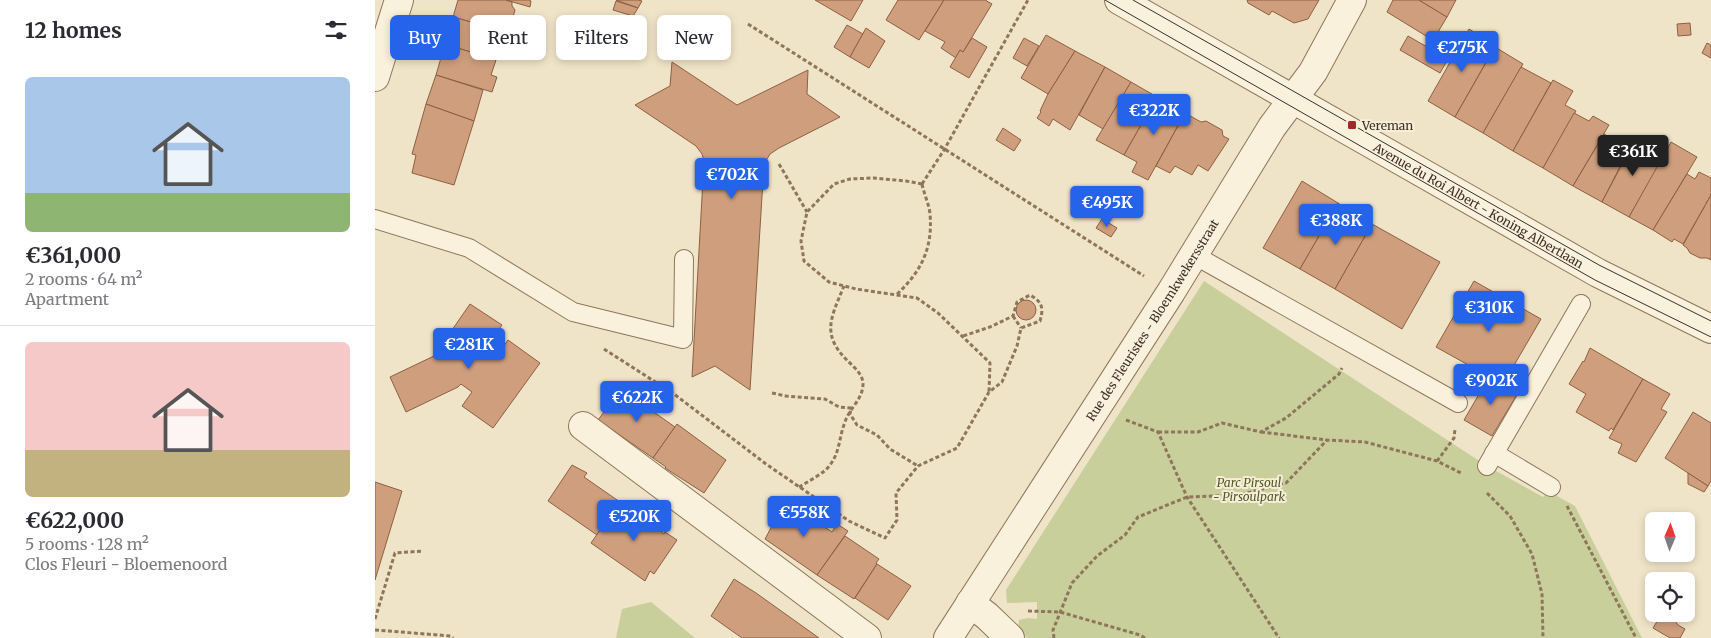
<!DOCTYPE html>
<html lang="en">
<head>
<meta charset="utf-8">
<style>
	:root { --surface:#fff; --page:#f7f7f7; --text:#2b2b33; --muted:#7c7c81; --line:#e1e1e2; --accent:#2563eb }
	body { margin:0; font-family:Merriweather,serif; background:var(--page); color:var(--text); height:100vh; display:flex; flex-direction:column; font-size:19px; white-space:nowrap }
	* { box-sizing:border-box; margin:0 }
	p { font-size:16px; color:var(--muted) }
	.icon { flex:none; width:28px; height:28px; fill:none; stroke:currentColor; stroke-width:2; stroke-linecap:round; stroke-linejoin:round }
	.map { position:relative; flex:1; overflow:hidden }
	.drawer { display:flex; flex-direction:column; background:var(--surface); width:375px }
	.drawer>* { flex:none }
	.top-card { position:absolute; left:15px; top:15px; width:475px; height:45px; display:flex; gap:10px }
	.needle { width:32px; rotate:2deg }
	.tools { position:absolute; left:1270px; top:512px; display:grid; gap:10px }
	.tools a { display:grid; place-items:center; width:50px; height:50px; border-radius:8px; background:var(--surface); box-shadow:0 2px 8px #0003; font-size:25px }
	.price { position:absolute; translate:-50% -42px; padding:0 11px; border-radius:5px; background:var(--accent); color:#fff; font-size:16px; line-height:32px; filter:drop-shadow(0 1px 2px #0008) }
	.price::after { content:''; position:absolute; left:50%; top:30px; width:15px; height:11px; margin-left:-8px; background:inherit; clip-path:polygon(0 0,100% 0,50% 100%) }
	.price.selected { background:#222; color:#fff }
	ul { padding:0; list-style:none }
	li { display:grid; align-content:center; gap:10px; height:265px; padding:0 25px }
	li+li { border-top:1px solid var(--line) }
	li span { display:grid; place-items:center; height:155px; border-radius:8px; color:#555 }
	li>.icon { margin-inline-start:auto }
	span .icon { width:90px; height:90px; fill:#fffc; stroke-width:1 }
	li b { font-size:21px }
	h2 { display:flex; justify-content:space-between; align-items:center; height:60px; padding:0 25px; font-size:21px }
	.tag { padding:0 18px; border-radius:8px; background:var(--surface); box-shadow:0 2px 8px #0003; font-size:18px; line-height:45px }
	.tag.selected { background:var(--accent); color:#fff }
	main { display:flex; flex:1; min-height:0 }
	.map>svg:first-child { display:block }
	.green { fill:#c9cf9b }
	.building { fill:#cf9f7d; stroke:#8d5f41 }
	.lines { fill:none; stroke-linecap:round; stroke-linejoin:round }
	.service-casing { stroke:#8d765c; stroke-width:20 }
	.minor-casing { stroke:#8d765c; stroke-width:30 }
	.tertiary-casing { stroke:#8d765c; stroke-width:30 }
	.path { stroke:#8d765c; stroke-width:3; stroke-dasharray:4 2.5; stroke-linecap:butt }
	.service { stroke:#faf1dc; stroke-width:18 }
	.minor { stroke:#faf1dc; stroke-width:28 }
	.tertiary { stroke:#faf1dc; stroke-width:28 }
	.tram { stroke:#3d2e20; stroke-width:1 }
	.poi-dot { fill:#9e2a2b; stroke:#f7eed8; stroke-width:2 }
	.labels { text-anchor:middle; dominant-baseline:central; stroke-width:4; stroke-linejoin:round; paint-order:stroke }
	.poi-label { font-size:12px; fill:#3d2e20; stroke:#f7eed8; text-anchor:start }
	.street-label { font-size:12px; fill:#3d2e20; stroke:#f7eed8 }
	.park-label { font-size:12px; font-style:italic; fill:#4d5a26; stroke:#f7eed8 }
</style>
</head>
<body>
<main>
<section class="drawer">
<h2>12 homes<svg class="icon" aria-label="filters" viewBox="0 0 24 24"><path d="M4 7h16M4 17h16"/><circle cx="9" cy="7" r="2"/><circle cx="15" cy="17" r="2"/></svg></h2>
<ul>
<li><span style="background:linear-gradient(#a9c7e8 75%,#8fb573 0)"><svg class="icon" aria-label="home" viewBox="0 0 24 24"><path d="M3 11l9-7 9 7M6 9v11h12V9"/></svg></span><div><b>€361,000</b><p>2 rooms · 64 m²</p><p>Apartment</p></div></li>
<li><span style="background:linear-gradient(#f6c9c9 70%,#c2b280 0)"><svg class="icon" aria-label="home" viewBox="0 0 24 24"><path d="M3 11l9-7 9 7M6 9v11h12V9"/></svg></span><div><b>€622,000</b><p>5 rooms · 128 m²</p><p>Clos Fleuri - Bloemenoord</p></div></li>
</ul>
</section>
<div class="map">
<svg width="1336" height="638" viewBox="0 0 1336 638">
	<rect width="100%" height="100%" fill="#f0e4c8"/>
	<g class="green">
		<polygon points="829,281 1112,466 1168,497 1173,491 1200,506 1267,638 652,638 643,629 644,620 653,618 662,619 662,602 632,603 631,590"/>
		<polygon points="276,602 320,638 241,638 247,609"/>
	</g>
	<g class="building">
		<polygon points="83,0 131,0 137,2 137,6 140,10 136,24 130,26 128,31 78,17"/>
		<polygon points="131,0 154,0 156,1 155,7"/>
		<polygon points="241,0 263,0 267,1 263,8"/>
		<polygon points="440,0 488,0 476,21"/>
		<polygon points="523,0 569,0 544,40 511,20"/>
		<polygon points="569,0 610,0 617,4 588,52 585,50 581,58 566,48 570,42 550,31"/>
		<polygon points="872,0 944,0 933,19 919,23 897,11 894,15 873,3"/>
		<polygon points="1018,0 1044,0 1072,17 1060,37 1056,39 1012,12"/>
		<polygon points="1044,0 1081,0 1072,17"/>
		<polygon points="241,1 263,8 258,16 238,10"/>
		<polygon points="78,17 128,31 121,60 70,44"/>
		<polygon points="1315,23 1316,35 1303,36 1302,24"/>
		<polygon points="472,25 488,34 475,57 459,47"/>
		<polygon points="491,28 510,41 494,68 475,57"/>
		<polygon points="1094,29 1116,42 1113,47 1118,50 1080,117 1053,101"/>
		<polygon points="671,35 700,51 673,94 646,78"/>
		<polygon points="1033,36 1073,59 1065,73 1025,50"/>
		<polygon points="597,38 612,47 594,78 575,67 585,50 588,52"/>
		<polygon points="649,38 664,46 652,66 638,58"/>
		<polygon points="1332,43 1336,45 1336,58 1327,53"/>
		<polygon points="70,44 121,60 116,75 122,77 117,92 61,75"/>
		<polygon points="1120,47 1148,64 1108,133 1080,117"/>
		<polygon points="700,51 730,67 695,130 678,119 674,126 662,118 666,112 665,111 673,94"/>
		<polygon points="297,62 362,105 433,70 432,94 465,117 404,148 395,154 389,164 375,390 340,366 317,377 329,161 327,154 321,146 260,105 295,86"/>
		<polygon points="730,67 756,82 728,129 704,115"/>
		<polygon points="1146,67 1176,83 1138,151 1108,133"/>
		<polygon points="61,75 108,90 99,121 51,104"/>
		<polygon points="1178,80 1198,91 1190,105 1201,111 1168,168 1138,151"/>
		<polygon points="756,82 782,97 749,155 721,140"/>
		<polygon points="782,97 786,100 792,98 807,107 808,113 810,113 773,180 757,172 762,162 749,155"/>
		<polygon points="51,104 99,121 79,185 37,173 41,155 37,154"/>
		<polygon points="810,113 826,122 831,121 847,130 848,136 854,139 833,171 823,165 817,175 800,166 795,173 781,166"/>
		<polygon points="1199,113 1214,121 1218,116 1234,125 1198,186 1168,168"/>
		<polygon points="628,128 646,140 639,151 621,140"/>
		<polygon points="1229,134 1254,149 1227,202 1198,186"/>
		<polygon points="1262,136 1286,149 1278,163 1284,166 1254,217 1227,202"/>
		<polygon points="1296,142 1322,157 1278,230 1254,217"/>
		<polygon points="1324,172 1336,178 1336,195 1308,244 1299,239 1297,242 1278,230 1312,174 1320,179"/>
		<polygon points="927,181 963,203 925,269 888,248"/>
		<polygon points="1336,195 1336,260 1332,258 1325,258 1315,253 1312,248 1308,245"/>
		<polygon points="963,203 997,224 960,289 925,269"/>
		<polygon points="727,219 742,228 736,237 721,228"/>
		<polygon points="997,224 1065,262 1027,329 960,289"/>
		<polygon points="1099,281 1166,319 1138,367 1141,369 1131,386 1061,347"/>
		<circle cx="651" cy="310" r="10"/>
		<polygon points="95,304 127,325 112,345 124,353 133,340 165,363 118,428 87,406 97,392 86,384 83,387 31,412 15,377 59,356"/>
		<polygon points="1215,348 1268,379 1238,430 1236,428 1234,431 1201,412 1211,394 1194,384 1208,361 1209,362"/>
		<polygon points="1114,377 1143,393 1117,436 1089,420"/>
		<polygon points="1268,379 1295,394 1286,409 1292,412 1261,462 1243,453 1247,444 1234,438"/>
		<polygon points="246,389 300,427 278,458 223,420"/>
		<polygon points="1318,412 1336,423 1336,481 1333,486 1290,458"/>
		<polygon points="302,424 351,460 329,493 290,468 291,467 278,458"/>
		<polygon points="197,465 212,473 209,477 245,502 222,535 173,501"/>
		<polygon points="1313,473 1333,486 1329,492 1313,484"/>
		<polygon points="0,482 27,491 0,580"/>
		<polygon points="245,502 289,534 290,532 302,540 279,574 275,571 270,581 216,543"/>
		<polygon points="413,503 457,532 462,524 473,531 442,575 390,539 397,526 395,524"/>
		<polygon points="470,536 504,559 501,563 502,564 479,599 442,575"/>
		<polygon points="502,564 536,586 513,620 480,598"/>
		<polygon points="359,579 381,593 444,638 367,638 336,616"/>
		<polygon points="1286,615 1298,618 1303,625 1310,629 1305,638 1295,638 1278,628"/>
	</g>
	<g class="lines">
		<defs>
			<g id="service">
				<polyline points="0,219 94,248 198,312 308,339 309,259"/>
				<polyline points="819,255 1083,403"/>
				<polyline points="1119,453 1176,487"/>
				<polyline points="1112,466 1206,304"/>
			</g>
			<g id="minor">
				<polyline points="0,77 24,0"/>
				<polyline points="208,426 492,638"/>
				<polyline points="595,603 612,616 635,638"/>
				<path id="s1" d="M 573,638 L 796,292 L 897,127 L 938,72 L 977,0"/>
			</g>
			<g id="tertiary">
				<path id="s2" d="M 744,0 L 1223,273 L 1336,329"/>
			</g>
		</defs>
		<use href="#service" class="service-casing"/>
		<use href="#minor" class="minor-casing"/>
		<use href="#tertiary" class="tertiary-casing"/>
		<g class="path">
			<polyline points="373,24 769,276"/>
			<polyline points="404,164 432,212"/>
			<polyline points="547,184 531,181 498,178 475,179 459,184 432,212 426,241 429,261 454,282 481,289 542,298 563,313 615,363 614,392"/>
			<polyline points="547,184 569,150 653,0"/>
			<path d="M 522,294 C 546,272 558,248 555,214 C 554,204 549,194 547,184"/>
			<polyline points="638,316 646,328"/>
			<path d="M 229,349 L 299,394 L 391,464 L 474,521 L 510,538 L 522,520 L 521,493 L 543,466 L 582,448 L 614,392 L 627,382 L 642,346 L 646,328 L 665,321 C 669,307 667,302 655,295 L 642,302 L 638,316 L 615,327 L 588,336"/>
			<polyline points="397,393 411,396 450,399 464,407 476,408 475,414 482,425 502,435 515,449 543,466"/>
			<polyline points="751,420 783,432 812,497 904,638"/>
			<polyline points="783,432 823,432 847,423 886,432 911,418 964,374 967,368"/>
			<polyline points="886,432 952,440 990,442 1062,461 1086,473"/>
			<polyline points="1062,461 1079,438 1080,429"/>
			<path d="M 424,487 C 432,482 450,473 455,465 C 465,452 464,437 470,422 C 474,409 488,399 488,384 C 488,376 482,370 477,365 C 445,336 455,320 469,286"/>
			<polyline points="1112,493 1135,516 1157,554 1167,594 1168,638"/>
			<polyline points="1192,506 1261,638"/>
			<polyline points="653,611 685,612 765,635 770,638"/>
			<polyline points="0,619 20,553 48,551"/>
			<polyline points="0,630 76,636 78,638"/>
			<polyline points="679,638 678,630 697,583 722,556 750,535 763,517 812,497 864,495 911,483 952,440"/>
		</g>
		<use href="#service" class="service"/>
		<use href="#minor" class="minor"/>
		<use href="#tertiary" class="tertiary"/>
		<g class="tram">
			<polyline points="730,0 1220,280 1336,337"/>
			<polyline points="758,0 1224,265 1336,321"/>
		</g>
	</g>
	<rect class="poi-dot" x="972" y="120" width="10" height="10" rx="2.5"/>
	<g class="labels">
		<g class="poi-label">
			<text x="987" y="125">Vereman</text>
		</g>
		<g class="street-label">
			<text stroke="none"><textPath href="#s2" startOffset="414">Avenue du Roi Albert - Koning Albertlaan</textPath></text>
			<text stroke="none"><textPath href="#s1" startOffset="378">Rue des Fleuristes - Bloemkwekersstraat</textPath></text>
		</g>
		<g class="park-label">
			<text x="874" y="482">Parc Pirsoul<tspan x="874" dy="14">- Pirsoulpark</tspan></text>
		</g>
	</g>
</svg>
<div class="tools">
<a><svg class="needle" viewBox="-14 -14 28 28"><path d="M0-13l5 13h-10z" fill="#e53935"/><path d="M0 13l5-13h-10z" fill="#7c7c81"/></svg></a>
<a><svg class="icon" aria-label="locate" viewBox="0 0 24 24"><circle cx="12" cy="12" r="6"/><path d="M12 2v4M12 18v4M2 12h4M18 12h4"/></svg></a>
</div>
<b class="price" style="left:1087px;top:73px">€275K</b>
<b class="price" style="left:779px;top:136px">€322K</b>
<b class="price selected" style="left:1258px;top:177px">€361K</b>
<b class="price" style="left:357px;top:200px">€702K</b>
<b class="price" style="left:732px;top:228px">€495K</b>
<b class="price" style="left:961px;top:246px">€388K</b>
<b class="price" style="left:1114px;top:333px">€310K</b>
<b class="price" style="left:94px;top:370px">€281K</b>
<b class="price" style="left:1116px;top:406px">€902K</b>
<b class="price" style="left:262px;top:423px">€622K</b>
<b class="price" style="left:429px;top:538px">€558K</b>
<b class="price" style="left:259px;top:542px">€520K</b>
<div class="top-card">
<a class="tag selected">Buy</a>
<a class="tag">Rent</a>
<a class="tag">Filters</a>
<a class="tag">New</a>
</div>
</div>
</main>
</body>
</html>
